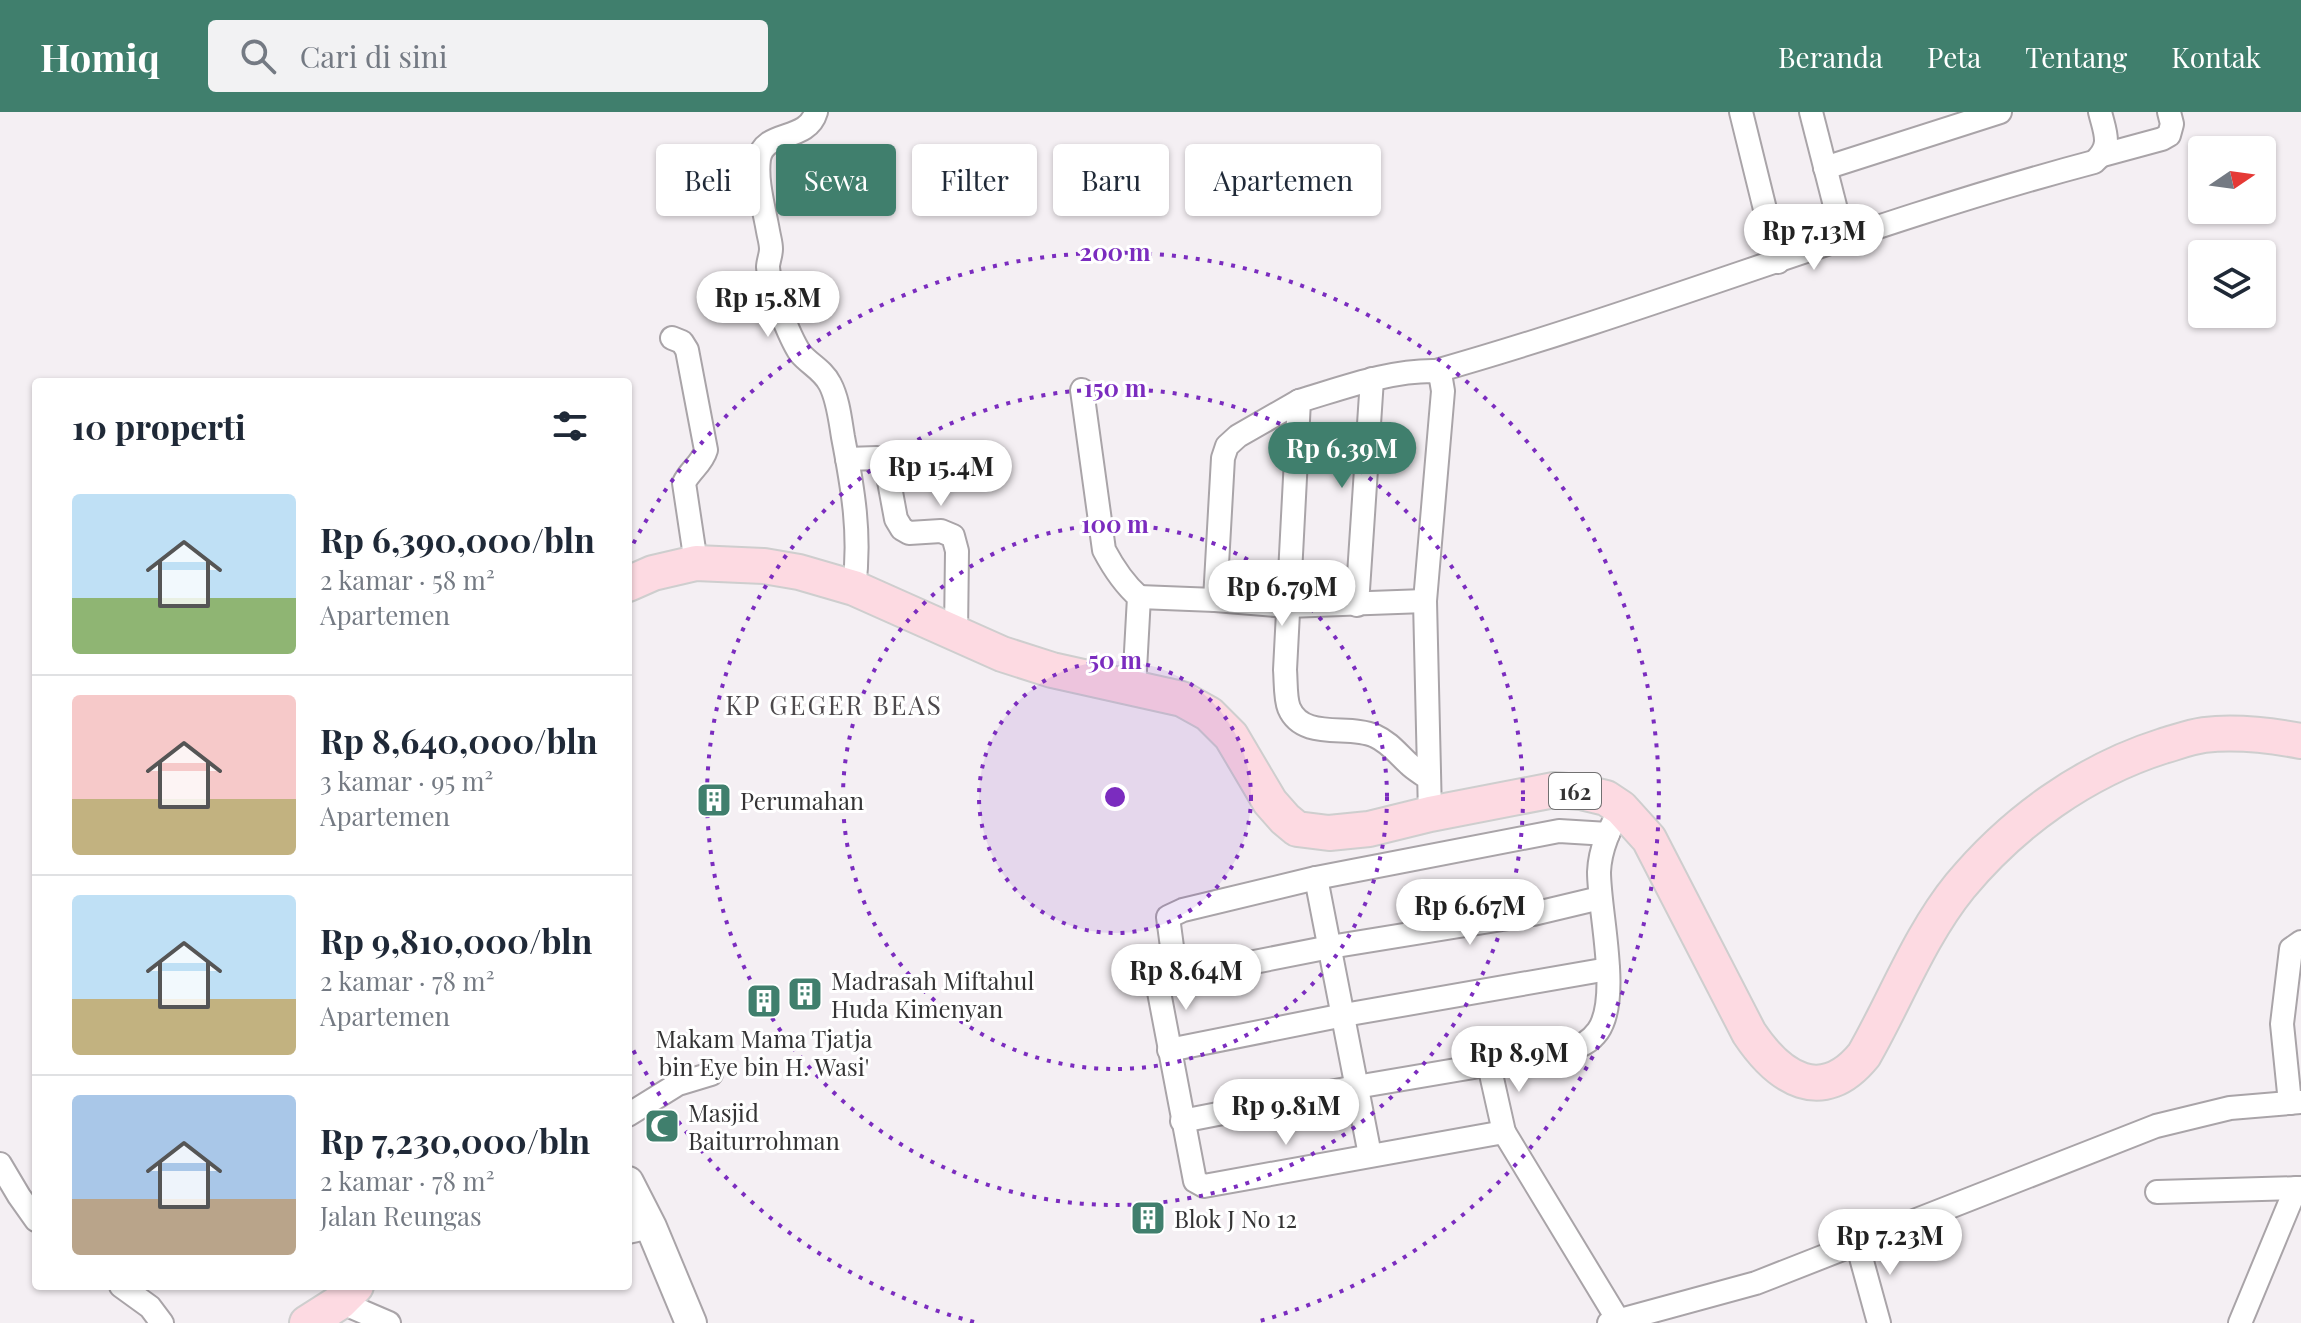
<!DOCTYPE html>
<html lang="id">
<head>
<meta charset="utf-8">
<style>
	:root { --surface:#fff; --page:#f2f2f3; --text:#1f2937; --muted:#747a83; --line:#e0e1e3; --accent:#407f6d }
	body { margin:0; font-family:"Playfair Display",serif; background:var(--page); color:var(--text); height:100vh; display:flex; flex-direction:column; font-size:30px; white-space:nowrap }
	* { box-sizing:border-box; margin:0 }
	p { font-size:26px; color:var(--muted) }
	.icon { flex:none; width:44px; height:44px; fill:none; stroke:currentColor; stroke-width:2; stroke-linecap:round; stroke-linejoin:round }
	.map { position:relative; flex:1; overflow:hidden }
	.drawer { position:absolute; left:32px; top:266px; width:600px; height:912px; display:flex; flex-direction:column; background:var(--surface); border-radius:8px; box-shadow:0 2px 6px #0004 }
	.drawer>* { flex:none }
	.hud { position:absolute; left:656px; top:32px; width:760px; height:72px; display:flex; gap:16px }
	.needle { width:52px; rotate:77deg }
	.buttons { position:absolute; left:2188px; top:24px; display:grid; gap:16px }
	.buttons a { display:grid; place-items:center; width:88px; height:88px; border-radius:8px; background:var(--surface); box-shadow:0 2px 6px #0004; font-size:40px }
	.price { position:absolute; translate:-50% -68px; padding:0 18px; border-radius:28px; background:#fff; color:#222; font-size:26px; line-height:52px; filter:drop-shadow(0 2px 4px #0008) }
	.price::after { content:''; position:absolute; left:50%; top:48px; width:24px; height:18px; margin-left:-12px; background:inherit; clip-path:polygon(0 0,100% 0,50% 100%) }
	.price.on { background:var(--accent); color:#fff }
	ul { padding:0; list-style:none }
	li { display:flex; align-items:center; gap:24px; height:200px; padding:0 40px }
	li+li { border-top:2px solid var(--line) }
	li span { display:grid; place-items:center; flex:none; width:224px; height:160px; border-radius:8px; color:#555 }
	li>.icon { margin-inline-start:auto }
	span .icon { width:96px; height:96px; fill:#fffc; stroke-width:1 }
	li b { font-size:34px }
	h2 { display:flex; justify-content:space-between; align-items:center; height:96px; padding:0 40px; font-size:34px }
	.pill { padding:0 28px; border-radius:8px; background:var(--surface); box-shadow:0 2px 6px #0004; font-size:28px; line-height:72px }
	.pill.on { background:var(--accent); color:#fff }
	header { display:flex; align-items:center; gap:48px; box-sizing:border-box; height:112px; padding:0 40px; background:var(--accent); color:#fff }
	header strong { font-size:38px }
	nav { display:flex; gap:44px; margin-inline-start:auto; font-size:28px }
	.search { width:560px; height:72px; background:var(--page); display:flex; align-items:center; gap:20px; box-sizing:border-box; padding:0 28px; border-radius:8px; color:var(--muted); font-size:30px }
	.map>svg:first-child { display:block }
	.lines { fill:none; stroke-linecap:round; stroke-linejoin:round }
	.street-casing { stroke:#a9a4a8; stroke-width:26 }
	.secondary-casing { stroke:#a9a4a8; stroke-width:34 }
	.primary-casing { stroke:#cecece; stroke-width:38 }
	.street { stroke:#fff; stroke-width:22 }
	.secondary { stroke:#fff; stroke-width:30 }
	.primary { stroke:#fddae2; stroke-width:34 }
	.ring { fill:none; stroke:#7b2cbf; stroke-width:4; stroke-dasharray:4 8 }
	.labels { text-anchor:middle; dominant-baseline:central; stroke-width:6; stroke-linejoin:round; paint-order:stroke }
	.shield { fill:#fff; stroke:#717071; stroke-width:2 }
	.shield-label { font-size:22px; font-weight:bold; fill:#343334 }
	.poi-label { font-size:24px; fill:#343334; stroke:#fff; text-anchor:start }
	.neighbourhood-label { font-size:26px; letter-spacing:2px; fill:#4c484b; stroke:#fff }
	.centre { fill:#7b2cbf; stroke:#fff; stroke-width:4 }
	.ring-label { font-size:24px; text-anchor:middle; font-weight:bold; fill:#7b2cbf; stroke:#fff; stroke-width:6; stroke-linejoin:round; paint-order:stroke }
</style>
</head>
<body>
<header>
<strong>Homiq</strong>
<div class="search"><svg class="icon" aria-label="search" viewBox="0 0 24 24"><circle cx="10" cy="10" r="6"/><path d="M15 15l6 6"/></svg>Cari di sini</div>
<nav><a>Beranda</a><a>Peta</a><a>Tentang</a><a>Kontak</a></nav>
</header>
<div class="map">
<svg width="2301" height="1211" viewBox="0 0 2301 1211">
	<rect width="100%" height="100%" fill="#f4eff3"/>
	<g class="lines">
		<defs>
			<g id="street">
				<path d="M 816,0 C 807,31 764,17 759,47 C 756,70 764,96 768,119 C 769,125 771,131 771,137 C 771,143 768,150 768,155 C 769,174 790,226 800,241 C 809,252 823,258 830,272 C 838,287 840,307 843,325 C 853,377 861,423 854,476"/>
				<polyline points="1741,0 1778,150"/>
				<polyline points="1811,0 1843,125"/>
				<polyline points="2103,43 2162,27 2169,23 2172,12 2169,0"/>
				<polyline points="1825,56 2000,0"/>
				<path d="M 672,226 L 682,230 L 687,238 L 706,338 C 702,352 690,358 684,371 L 696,451"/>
				<path d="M 1436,259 C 1658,196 1871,109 2094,50 C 2113,34 2105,21 2100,0"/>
				<path d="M 1082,278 L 1104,438 C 1113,455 1124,472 1139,485 L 1134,576"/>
				<polyline points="847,347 877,346 886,353 896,407 902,417 909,421 941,419 953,424 957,439 956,522"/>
				<polyline points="1139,485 1215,488 1287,494 1425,489"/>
				<polyline points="1215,488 1223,346 1227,334 1238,324 1299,289"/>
				<polyline points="1357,493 1372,267"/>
				<path d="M 1429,667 C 1423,662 1415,658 1409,652 C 1398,642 1389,630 1375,624 C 1349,612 1303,629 1289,596 C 1285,586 1286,569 1285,558 L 1299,289 C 1343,276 1390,258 1436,259 L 1441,267 L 1443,279 L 1425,489 L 1430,702"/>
				<polyline points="1316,766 1370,1043"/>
				<polyline points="1600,786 1533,802 1330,835 1168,867 1160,871 1159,880 1195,1069 1204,1074 1504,1020 1618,1208"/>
				<polyline points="1176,865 1168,805 1183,798 1316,766 1559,719 1608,722"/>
				<polyline points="1169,938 1344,903 1608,857"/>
				<polyline points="1489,953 1504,1020"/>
				<polyline points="2290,991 2282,912 2291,837 2301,830"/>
				<polyline points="628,1003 678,972 711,962"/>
				<path d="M 1182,1009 L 1356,975 L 1568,939 C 1581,934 1590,930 1598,919 C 1621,886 1599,800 1599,760 C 1600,736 1610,716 1621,696"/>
				<polyline points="0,1052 19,1084 36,1108"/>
				<polyline points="2157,1080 2301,1076"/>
				<polyline points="628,1120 651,1115"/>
				<polyline points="1857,1131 1879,1211"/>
				<polyline points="121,1174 150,1195 162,1211"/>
				<polyline points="340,1190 389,1211"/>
				<polyline points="1609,1211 1756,1171 2156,1014 2230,996 2301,990"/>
				<polyline points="2240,1211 2296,1076"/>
			</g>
			<polyline id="secondary" points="628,1070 651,1115 691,1211"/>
			<g id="primary">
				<path d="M 628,472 L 653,461 L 696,451 L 764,454 L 799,460 L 854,476 L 1002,542 L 1052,558 L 1182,587 L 1209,602 L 1231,624 L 1270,690 L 1285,707 L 1297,717 L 1329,721 L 1369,717 L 1430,702 L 1554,678 L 1581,680 L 1606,686 L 1621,696 L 1649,727 L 1749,921 C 1779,966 1822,995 1864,943 C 1895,889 1920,823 1960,774 C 2013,710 2084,659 2163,634 C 2177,630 2190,625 2204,623 C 2237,619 2269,623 2301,629"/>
				<polyline points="307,1211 340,1190 356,1174"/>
			</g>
		</defs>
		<use href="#street" class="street-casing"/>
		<use href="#secondary" class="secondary-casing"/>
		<use href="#primary" class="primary-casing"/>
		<use href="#street" class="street"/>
		<use href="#secondary" class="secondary"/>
		<use href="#primary" class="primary"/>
	</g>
	<circle cx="1115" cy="685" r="136" fill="#7b2cbf" fill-opacity=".12"/>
	<g class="ring">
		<circle cx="1115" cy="685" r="136"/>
		<circle cx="1115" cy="685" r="272"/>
		<circle cx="1115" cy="685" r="408"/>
		<path d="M974 1210A544 544 0 0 1 628 928M628 442A544 544 0 1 1 1256 1210"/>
	</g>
	<defs>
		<symbol id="building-square" viewBox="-11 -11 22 22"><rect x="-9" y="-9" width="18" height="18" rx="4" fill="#407f6d" stroke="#fff"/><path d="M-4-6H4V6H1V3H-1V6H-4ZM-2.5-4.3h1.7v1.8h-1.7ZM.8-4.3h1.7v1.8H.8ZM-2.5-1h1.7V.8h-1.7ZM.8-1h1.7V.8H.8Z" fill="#fff"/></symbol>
		<symbol id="mosque-square" viewBox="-11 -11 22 22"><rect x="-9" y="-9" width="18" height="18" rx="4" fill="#407f6d" stroke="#fff"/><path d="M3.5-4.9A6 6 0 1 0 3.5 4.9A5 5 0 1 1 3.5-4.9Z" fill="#fff"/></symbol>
	</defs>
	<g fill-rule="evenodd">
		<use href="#building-square" x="694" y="668" width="40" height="40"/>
		<use href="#building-square" x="785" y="862" width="40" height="40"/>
		<use href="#building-square" x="744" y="869" width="40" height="40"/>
		<use href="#mosque-square" x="642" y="994" width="40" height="40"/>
		<use href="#building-square" x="1128" y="1086" width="40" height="40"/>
	</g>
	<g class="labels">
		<rect class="shield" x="1549" y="661" width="52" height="36" rx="6"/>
		<g class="shield-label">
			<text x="1575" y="679">162</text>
		</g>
		<g class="poi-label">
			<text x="740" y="688">Perumahan</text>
			<text x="831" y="868">Madrasah Miftahul<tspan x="831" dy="28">Huda Kimenyan</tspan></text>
			<text x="764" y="926" text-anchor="middle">Makam Mama Tjatja<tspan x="764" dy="28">bin Eye bin H. Wasi'</tspan></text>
			<text x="688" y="1000">Masjid<tspan x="688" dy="28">Baiturrohman</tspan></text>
			<text x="1174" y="1106">Blok J No 12</text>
		</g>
		<g class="neighbourhood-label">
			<text x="834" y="592">KP GEGER BEAS</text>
		</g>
	</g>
	<circle cx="1115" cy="685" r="12" class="centre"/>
	<g class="ring-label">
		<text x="1115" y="149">200 m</text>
		<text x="1115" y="285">150 m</text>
		<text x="1115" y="421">100 m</text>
		<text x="1115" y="557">50 m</text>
	</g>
</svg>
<div class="buttons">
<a><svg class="needle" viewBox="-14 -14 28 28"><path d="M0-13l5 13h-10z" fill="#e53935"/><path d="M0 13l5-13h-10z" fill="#747a83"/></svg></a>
<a><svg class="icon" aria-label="layers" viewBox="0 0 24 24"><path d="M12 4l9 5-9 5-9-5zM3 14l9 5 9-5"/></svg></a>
</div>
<b class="price" style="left:1814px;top:160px">Rp 7.13M</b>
<b class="price" style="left:768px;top:227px">Rp 15.8M</b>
<b class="price on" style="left:1342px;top:378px">Rp 6.39M</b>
<b class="price" style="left:941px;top:396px">Rp 15.4M</b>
<b class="price" style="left:1282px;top:516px">Rp 6.79M</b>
<b class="price" style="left:1470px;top:835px">Rp 6.67M</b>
<b class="price" style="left:1186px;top:900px">Rp 8.64M</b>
<b class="price" style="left:1519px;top:982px">Rp 8.9M</b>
<b class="price" style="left:1286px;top:1035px">Rp 9.81M</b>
<b class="price" style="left:1890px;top:1165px">Rp 7.23M</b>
<div class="hud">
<a class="pill">Beli</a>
<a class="pill on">Sewa</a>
<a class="pill">Filter</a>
<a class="pill">Baru</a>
<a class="pill">Apartemen</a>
</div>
<section class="drawer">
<h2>10 properti<svg class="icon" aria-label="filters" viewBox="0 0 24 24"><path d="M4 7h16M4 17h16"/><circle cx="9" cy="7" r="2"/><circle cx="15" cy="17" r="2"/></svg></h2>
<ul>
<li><span style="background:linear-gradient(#bfe0f5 65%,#8fb573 0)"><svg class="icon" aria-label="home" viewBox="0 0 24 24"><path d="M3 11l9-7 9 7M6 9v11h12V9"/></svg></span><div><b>Rp 6,390,000/bln</b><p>2 kamar · 58 m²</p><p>Apartemen</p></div></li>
<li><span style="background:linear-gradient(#f6c9c9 65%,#c2b280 0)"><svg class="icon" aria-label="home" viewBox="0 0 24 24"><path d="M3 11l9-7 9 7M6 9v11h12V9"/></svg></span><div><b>Rp 8,640,000/bln</b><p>3 kamar · 95 m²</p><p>Apartemen</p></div></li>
<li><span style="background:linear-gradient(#bfe0f5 65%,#c2b280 0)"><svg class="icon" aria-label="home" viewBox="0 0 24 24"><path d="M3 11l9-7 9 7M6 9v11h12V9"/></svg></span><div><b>Rp 9,810,000/bln</b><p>2 kamar · 78 m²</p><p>Apartemen</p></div></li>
<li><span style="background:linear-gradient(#a9c7e8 65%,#b9a48a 0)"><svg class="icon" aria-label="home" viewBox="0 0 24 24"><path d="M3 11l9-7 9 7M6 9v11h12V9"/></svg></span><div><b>Rp 7,230,000/bln</b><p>2 kamar · 78 m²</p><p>Jalan Reungas</p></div></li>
</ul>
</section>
</div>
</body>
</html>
